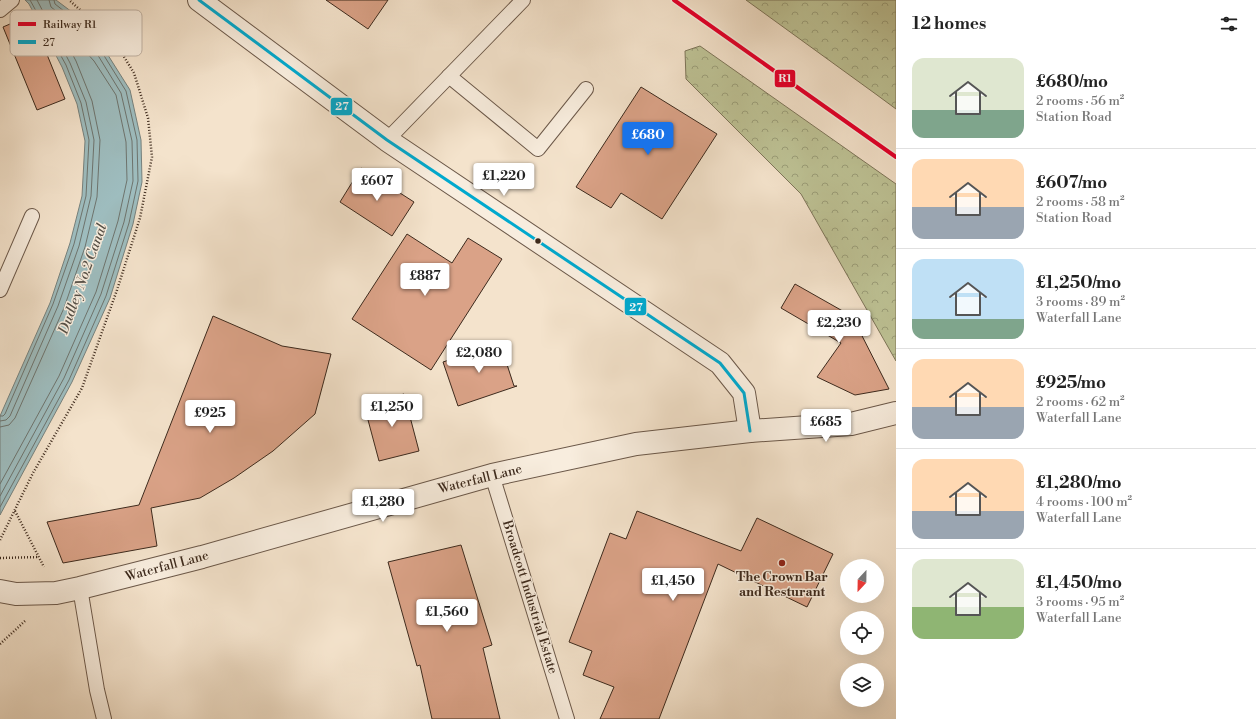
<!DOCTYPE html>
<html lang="en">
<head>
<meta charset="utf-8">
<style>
	:root { --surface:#fff; --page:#f6f6f6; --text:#222; --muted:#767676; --line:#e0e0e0; --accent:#1a73e8 }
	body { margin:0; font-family:"Libre Bodoni",serif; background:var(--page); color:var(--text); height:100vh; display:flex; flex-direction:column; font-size:15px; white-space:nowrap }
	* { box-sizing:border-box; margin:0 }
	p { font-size:13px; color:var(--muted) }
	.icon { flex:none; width:22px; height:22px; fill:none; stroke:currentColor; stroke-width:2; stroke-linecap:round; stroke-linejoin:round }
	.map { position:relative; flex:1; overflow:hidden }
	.sheet { display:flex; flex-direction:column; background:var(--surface); width:360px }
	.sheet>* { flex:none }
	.needle { width:26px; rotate:202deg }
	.tools { position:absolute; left:840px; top:559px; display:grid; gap:8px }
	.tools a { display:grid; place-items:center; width:44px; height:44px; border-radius:50%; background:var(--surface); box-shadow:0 4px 16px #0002; font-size:20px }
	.price { position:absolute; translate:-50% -34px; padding:0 9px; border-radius:4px; background:#fff; color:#222; font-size:13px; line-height:26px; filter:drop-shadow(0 1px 2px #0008) }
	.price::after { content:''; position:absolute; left:50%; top:24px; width:12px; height:9px; margin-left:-6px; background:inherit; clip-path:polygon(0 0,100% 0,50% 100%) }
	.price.selected { background:var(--accent); color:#fff }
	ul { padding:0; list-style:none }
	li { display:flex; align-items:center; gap:12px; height:100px; padding:0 16px }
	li+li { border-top:1px solid var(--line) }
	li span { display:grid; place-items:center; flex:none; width:112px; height:80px; border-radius:12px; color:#555 }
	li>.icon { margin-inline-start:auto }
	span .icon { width:48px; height:48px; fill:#fffc; stroke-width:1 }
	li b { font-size:17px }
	h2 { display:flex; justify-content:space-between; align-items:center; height:48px; padding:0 16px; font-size:17px }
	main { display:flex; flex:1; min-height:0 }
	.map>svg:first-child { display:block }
	.forest { fill:url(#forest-crowns); stroke:#7e765a }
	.water { fill:#9ebdbf; stroke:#77827e }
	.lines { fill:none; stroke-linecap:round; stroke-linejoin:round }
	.shore { stroke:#6e746e; stroke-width:1 }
	.building { fill:#daa287; stroke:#3d2a1d }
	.service-casing { stroke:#6b5849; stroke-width:16 }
	.tertiary-casing { stroke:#6b5849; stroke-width:24 }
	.path { stroke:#3d2a1d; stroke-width:2.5; stroke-dasharray:1 2; stroke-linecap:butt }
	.service { stroke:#f8edde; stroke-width:14 }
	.tertiary { stroke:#f8edde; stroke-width:22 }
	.bus-1-casing { stroke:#f8edde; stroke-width:6 }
	.bus-1 { stroke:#00a9ce; stroke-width:3 }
	.rail-1-casing { stroke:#f8edde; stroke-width:7 }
	.rail-1 { stroke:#e4002b; stroke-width:4 }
	.bus-dot { fill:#3d2a1d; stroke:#f8edde; stroke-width:1.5 }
	.poi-dot { fill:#8f2418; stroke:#f8edde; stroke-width:1.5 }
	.labels { text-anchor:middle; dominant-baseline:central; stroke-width:3; stroke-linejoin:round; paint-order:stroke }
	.street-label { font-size:13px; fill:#3d2a1d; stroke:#f8edde }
	.poi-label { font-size:13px; font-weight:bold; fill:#3d2a1d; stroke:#f8edde }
	.water-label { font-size:14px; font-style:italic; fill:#554f46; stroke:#f8edde }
	.key { fill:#f8edde; stroke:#c0b2a4; stroke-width:1 }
	.key-label { font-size:11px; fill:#3d2a1d }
	.line-badge { stroke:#f8edde; stroke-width:1.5 }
	.badge-label { font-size:11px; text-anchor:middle; font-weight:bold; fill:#fff }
</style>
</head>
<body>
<main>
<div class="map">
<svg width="896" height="719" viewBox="0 0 896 719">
	<defs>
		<pattern id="forest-crowns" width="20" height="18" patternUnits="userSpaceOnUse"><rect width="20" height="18" fill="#bec396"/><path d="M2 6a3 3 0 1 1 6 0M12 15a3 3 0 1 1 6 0" fill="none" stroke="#9c9f7a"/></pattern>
	</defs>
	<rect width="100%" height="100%" fill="#f4e3cc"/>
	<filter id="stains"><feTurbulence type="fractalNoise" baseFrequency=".005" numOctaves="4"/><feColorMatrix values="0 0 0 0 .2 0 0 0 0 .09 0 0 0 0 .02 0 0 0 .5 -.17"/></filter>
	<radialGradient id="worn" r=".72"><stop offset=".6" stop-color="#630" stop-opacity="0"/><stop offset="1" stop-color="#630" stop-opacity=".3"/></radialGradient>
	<g class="forest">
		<polygon points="746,0 896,0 896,109 877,95"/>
		<polygon points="700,46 896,184 896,361 801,194 686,79 685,51"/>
	</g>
	<polygon class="water" points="25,0 56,0 72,12 106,52 130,90 141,140 142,182 133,224 110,298 72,382 0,515 0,416 50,303 70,243 82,196 85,141 77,104 62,67 29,4"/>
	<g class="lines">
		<g class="shore">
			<polyline points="0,416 3,416 5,414 53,304 74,244 86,196 89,140 81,103 66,65 30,0"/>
			<polyline points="0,421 6,420 10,416 58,306 79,246 91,196 94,140 86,102 70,63 37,0"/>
			<polyline points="0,427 9,425 15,418 64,308 85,247 97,197 100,140 92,101 76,61 56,23 56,21 58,21 94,61 116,95 126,142 127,180 118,221 96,292 59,376 0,484"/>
			<polyline points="0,496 64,378 101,294 124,222 133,181 132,141 121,93 99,57 66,19 51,7 49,0"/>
			<polyline points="0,507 69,380 106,296 129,223 138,181 137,140 126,91 103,54 69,15 55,4 54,0"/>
		</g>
	</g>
	<g class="building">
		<polygon points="326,0 388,0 368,29"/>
		<polygon points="31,15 65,99 37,110 3,27"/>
		<polygon points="641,87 717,134 662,219 621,193 611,208 576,187"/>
		<polygon points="361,168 414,202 392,236 340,202"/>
		<polygon points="407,234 452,263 468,238 502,259 431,370 352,319"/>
		<polygon points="795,284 855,318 855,322 889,389 855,395 817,377 841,343 781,308"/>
		<polygon points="213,316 282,346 331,354 315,414 273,451 234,478 200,498 151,508 157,546 63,563 47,522 139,505"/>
		<polygon points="500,343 514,386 517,386 458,406 443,362"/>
		<polygon points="404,394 419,451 379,461 364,405"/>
		<polygon points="637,511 741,551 757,518 833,554 807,607 718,564 659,719 600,719 614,687 583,675 592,651 569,642 610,533 626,539"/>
		<polygon points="461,545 492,645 483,648 500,719 432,719 420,665 417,666 388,562"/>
	</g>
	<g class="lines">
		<defs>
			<g id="service">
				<polyline points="0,10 12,0"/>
				<polyline points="449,76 538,149 586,89"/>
				<polyline points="387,140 523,0"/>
				<polyline points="0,290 32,216"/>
				<polyline points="492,475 567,719"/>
				<polyline points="80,588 97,690 104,719"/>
			</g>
			<g id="tertiary">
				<polyline points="199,0 387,140 720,363 744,393 750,431"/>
				<polyline points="0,591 16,594 56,593 80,588 202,557 492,475 636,444 750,431 851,424 896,413"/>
			</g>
		</defs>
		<use href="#service" class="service-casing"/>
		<use href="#tertiary" class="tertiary-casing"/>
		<g class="path">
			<polyline points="15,511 44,567"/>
			<polyline points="0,540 33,473 82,388 117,290 140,218 152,157 148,118 134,73 113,39 69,0"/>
			<polyline points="0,558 39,557"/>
			<polyline points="0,644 25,621"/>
		</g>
		<use href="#service" class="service"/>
		<use href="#tertiary" class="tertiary"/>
		<defs>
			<polyline id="bus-1" points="199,0 387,140 720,363 744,393 750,431"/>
		</defs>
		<use href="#bus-1" class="bus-1-casing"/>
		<use href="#bus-1" class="bus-1"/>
		<defs>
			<polyline id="rail-1" points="674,0 896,157"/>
		</defs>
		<use href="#rail-1" class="rail-1-casing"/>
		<use href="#rail-1" class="rail-1"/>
	</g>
	<circle class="bus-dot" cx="538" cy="241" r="3.5"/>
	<circle class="poi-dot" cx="782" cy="563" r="4"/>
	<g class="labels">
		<g class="street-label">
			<text transform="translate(480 479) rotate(-14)">Waterfall Lane</text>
			<text transform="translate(167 566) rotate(-15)">Waterfall Lane</text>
			<text transform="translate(530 597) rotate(73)">Broadcott Industrial Estate</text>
		</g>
		<g class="poi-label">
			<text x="782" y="577">The Crown Bar<tspan x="782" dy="15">and Resturant</tspan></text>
		</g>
		<g class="water-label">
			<text transform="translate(83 279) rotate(-70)">Dudley No.2 Canal</text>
		</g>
	</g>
	<rect x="10" y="10" width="132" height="46" rx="6" class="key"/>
	<rect x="18" y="22" width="18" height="4" fill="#e4002b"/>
	<rect x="18" y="40" width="18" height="4" fill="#00a9ce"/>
	<g class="key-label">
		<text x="43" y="28">Railway R1</text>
		<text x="43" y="46">27</text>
	</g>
	<g class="line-badge">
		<rect x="774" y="69" width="22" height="19" rx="4" fill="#e4002b"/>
		<rect x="330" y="97" width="23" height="19" rx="4" fill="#00a9ce"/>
		<rect x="624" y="297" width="23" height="19" rx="4" fill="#00a9ce"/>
	</g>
	<g class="badge-label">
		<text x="785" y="82">R1</text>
		<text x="342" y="110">27</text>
		<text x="636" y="311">27</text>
	</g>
	<rect width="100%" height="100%" filter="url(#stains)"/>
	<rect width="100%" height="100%" fill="url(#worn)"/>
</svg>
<div class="tools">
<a><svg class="needle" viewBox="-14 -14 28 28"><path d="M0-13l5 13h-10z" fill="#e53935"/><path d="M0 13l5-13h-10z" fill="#767676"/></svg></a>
<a><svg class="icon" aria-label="locate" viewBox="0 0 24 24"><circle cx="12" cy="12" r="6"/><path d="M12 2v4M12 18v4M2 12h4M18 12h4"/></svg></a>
<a><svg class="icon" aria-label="layers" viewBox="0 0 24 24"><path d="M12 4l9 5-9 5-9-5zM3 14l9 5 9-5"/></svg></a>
</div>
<b class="price selected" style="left:648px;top:156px">£680</b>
<b class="price" style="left:504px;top:197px">£1,220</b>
<b class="price" style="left:377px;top:202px">£607</b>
<b class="price" style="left:425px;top:297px">£887</b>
<b class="price" style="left:839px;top:344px">£2,230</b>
<b class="price" style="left:479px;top:374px">£2,080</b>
<b class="price" style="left:392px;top:428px">£1,250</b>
<b class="price" style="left:210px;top:434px">£925</b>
<b class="price" style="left:826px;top:443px">£685</b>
<b class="price" style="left:383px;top:523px">£1,280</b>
<b class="price" style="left:673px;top:602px">£1,450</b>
<b class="price" style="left:447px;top:633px">£1,560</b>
</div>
<section class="sheet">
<h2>12 homes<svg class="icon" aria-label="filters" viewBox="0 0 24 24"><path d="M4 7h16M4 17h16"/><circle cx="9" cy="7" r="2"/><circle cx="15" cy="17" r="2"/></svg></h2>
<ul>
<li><span style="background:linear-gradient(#dfe7d0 65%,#7fa58c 0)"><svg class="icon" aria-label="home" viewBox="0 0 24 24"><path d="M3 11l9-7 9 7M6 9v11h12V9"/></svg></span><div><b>£680/mo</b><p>2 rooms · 56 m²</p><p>Station Road</p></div></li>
<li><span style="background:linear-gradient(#ffd9b3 60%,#9aa5b1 0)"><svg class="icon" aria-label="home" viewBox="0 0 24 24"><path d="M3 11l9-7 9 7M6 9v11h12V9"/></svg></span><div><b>£607/mo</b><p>2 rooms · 58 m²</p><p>Station Road</p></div></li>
<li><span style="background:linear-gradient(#bfe0f5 75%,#7fa58c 0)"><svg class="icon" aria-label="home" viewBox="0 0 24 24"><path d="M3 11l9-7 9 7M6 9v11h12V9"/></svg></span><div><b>£1,250/mo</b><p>3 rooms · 89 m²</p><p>Waterfall Lane</p></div></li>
<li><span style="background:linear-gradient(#ffd9b3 60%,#9aa5b1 0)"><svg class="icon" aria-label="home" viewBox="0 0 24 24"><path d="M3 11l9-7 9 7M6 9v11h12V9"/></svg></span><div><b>£925/mo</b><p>2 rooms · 62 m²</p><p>Waterfall Lane</p></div></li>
<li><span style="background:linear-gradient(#ffd9b3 65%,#9aa5b1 0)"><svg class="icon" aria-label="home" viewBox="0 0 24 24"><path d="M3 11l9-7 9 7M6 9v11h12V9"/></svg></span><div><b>£1,280/mo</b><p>4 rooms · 100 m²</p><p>Waterfall Lane</p></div></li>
<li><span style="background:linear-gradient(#dfe7d0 60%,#8fb573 0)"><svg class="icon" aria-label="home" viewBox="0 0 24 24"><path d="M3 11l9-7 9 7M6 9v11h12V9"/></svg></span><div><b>£1,450/mo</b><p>3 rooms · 95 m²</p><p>Waterfall Lane</p></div></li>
</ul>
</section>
</main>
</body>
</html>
